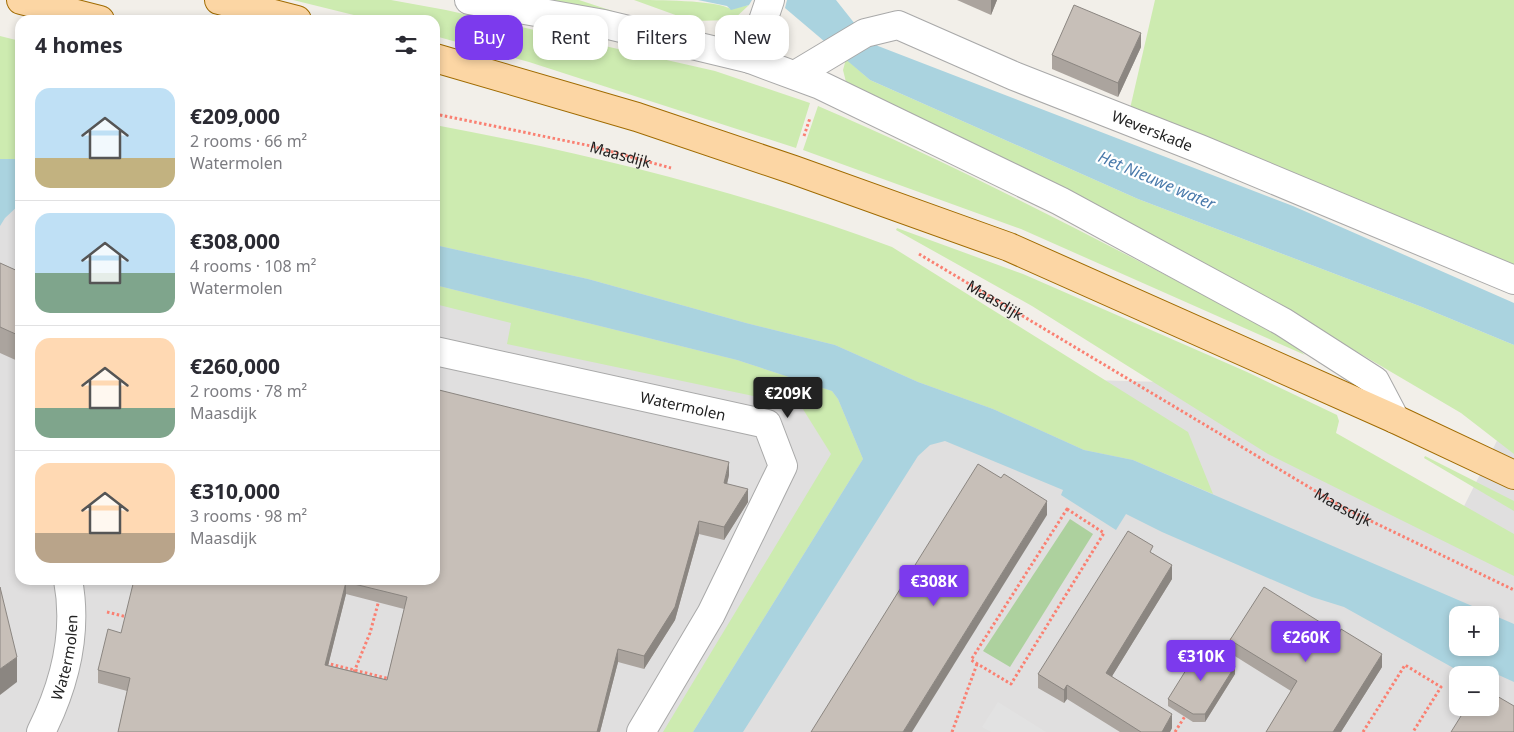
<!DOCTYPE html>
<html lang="en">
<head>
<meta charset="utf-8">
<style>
	:root { --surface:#fff; --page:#f2f2f3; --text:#2b2b33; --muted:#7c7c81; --line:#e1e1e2; --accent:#7c3aed }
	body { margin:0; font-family:"Noto Sans",sans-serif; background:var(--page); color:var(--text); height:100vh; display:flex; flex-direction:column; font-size:19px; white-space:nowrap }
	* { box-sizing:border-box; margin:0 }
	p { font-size:16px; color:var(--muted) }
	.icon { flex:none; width:28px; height:28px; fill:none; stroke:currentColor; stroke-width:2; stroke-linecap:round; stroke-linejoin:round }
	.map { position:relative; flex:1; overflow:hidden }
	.panel { position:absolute; left:15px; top:15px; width:425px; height:570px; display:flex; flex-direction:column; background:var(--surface); border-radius:15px; box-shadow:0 2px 8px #0003 }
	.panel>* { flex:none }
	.guide { position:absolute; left:455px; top:15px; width:475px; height:45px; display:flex; gap:10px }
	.fabs { position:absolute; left:1449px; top:606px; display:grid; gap:10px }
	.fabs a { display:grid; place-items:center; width:50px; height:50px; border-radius:10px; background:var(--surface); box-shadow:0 2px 8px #0003; font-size:25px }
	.price { position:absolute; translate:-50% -42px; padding:0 11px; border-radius:5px; background:var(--accent); color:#fff; font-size:16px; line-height:32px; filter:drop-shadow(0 1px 2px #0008) }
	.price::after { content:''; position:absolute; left:50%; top:30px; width:15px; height:11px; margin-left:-8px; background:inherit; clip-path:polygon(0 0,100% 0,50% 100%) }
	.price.selected { background:#222; color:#fff }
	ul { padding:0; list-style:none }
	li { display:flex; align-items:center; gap:15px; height:125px; padding:0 20px }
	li+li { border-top:1px solid var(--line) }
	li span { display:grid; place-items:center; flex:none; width:140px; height:100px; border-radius:15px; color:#555 }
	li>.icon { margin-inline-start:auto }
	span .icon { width:60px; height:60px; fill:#fffc; stroke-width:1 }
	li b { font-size:21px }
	h2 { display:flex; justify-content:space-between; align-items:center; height:60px; padding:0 20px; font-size:21px }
	.tag { padding:0 18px; border-radius:15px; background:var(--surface); box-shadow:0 2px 8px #0003; font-size:18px; line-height:45px }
	.tag.selected { background:var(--accent); color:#fff }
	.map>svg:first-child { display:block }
	.residential { fill:#e0dfdf; fill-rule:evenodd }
	.grass { fill:#cdebb0 }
	.forest { fill:#add19e }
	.parking { fill:#e2e2e2 }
	.water { fill:#aad3df; fill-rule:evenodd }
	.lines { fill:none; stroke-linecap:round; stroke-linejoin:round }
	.minor-casing { stroke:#a9a9a9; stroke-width:30 }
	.major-casing { stroke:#a06b00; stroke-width:30 }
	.path { stroke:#fa8072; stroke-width:3; stroke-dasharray:2.5 2.5; stroke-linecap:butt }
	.minor { stroke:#fff; stroke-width:28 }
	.major { stroke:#fcd6a4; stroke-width:28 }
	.wall { fill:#aba49e; fill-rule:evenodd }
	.shaded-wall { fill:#8b8681 }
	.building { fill:#c7bfb8; stroke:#8b8681; fill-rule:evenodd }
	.labels { text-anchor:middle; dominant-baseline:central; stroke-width:4.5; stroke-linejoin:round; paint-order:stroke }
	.street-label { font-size:15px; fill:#222; stroke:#fff }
	.water-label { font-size:16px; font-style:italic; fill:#4a7aab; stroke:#fff }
</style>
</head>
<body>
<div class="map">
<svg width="1514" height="732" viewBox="0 0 1514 732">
	<rect width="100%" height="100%" fill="#f2efe9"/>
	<path class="residential" d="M 0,93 L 20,98 L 20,580 L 435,580 L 435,187 L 1092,380 L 1197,383 L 1455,524 L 1514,407 L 1514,732 L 0,732 ZM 1458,615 L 1490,615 L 1490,648 L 1458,648 ZM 1458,675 L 1490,675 L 1490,708 L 1458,708 Z"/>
	<g class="grass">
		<polygon points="293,0 391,0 446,10 715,71 810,103 796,148 529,62 435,36 435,20 374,20"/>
		<polygon points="527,0 579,0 658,26"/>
		<path d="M 634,0 C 656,0 715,0 731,9 L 749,5 L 733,20 L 692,21 Z"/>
		<polygon points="1155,0 1514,0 1514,275 1129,113"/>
		<polygon points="0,36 20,41 20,159 0,159"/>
		<polygon points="846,59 870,80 1138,199 1422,307 1514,345 1514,454 1461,413 1262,296 847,86 843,70"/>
		<path d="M 818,106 C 973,172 1121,253 1271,329 L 1289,341 L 1305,355 L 1021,229 L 803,150 Z"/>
		<path d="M 435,125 C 590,154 744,192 892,247 L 1188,432 L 1213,494 L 1133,460 L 1084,450 L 993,409 L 918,382 L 835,345 L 746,323 L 588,279 L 435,245 Z"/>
		<polygon points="897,228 1023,274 1247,372 1337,415 1339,421 1336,433 1514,534 1514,576 1268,454 1032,306 896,230"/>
		<polygon points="435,285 737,360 832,391 838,399 863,459 693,732 663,732 831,454 801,406 507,344 511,323 435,304"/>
		<polygon points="1425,456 1514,501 1514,511 1424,458"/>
	</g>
	<polygon class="forest" points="1070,519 1093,534 1010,667 983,651"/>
	<polygon class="parking" points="998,702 1046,732 991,732 982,727"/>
	<g class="water">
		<polygon points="698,0 752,0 749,5 731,10 727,6"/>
		<polygon points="787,0 836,0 855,24 878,46 1293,206 1514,303 1514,345 1422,307 1138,199 870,80 785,8"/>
		<polygon points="0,159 20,159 20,204 5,218 0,226"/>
		<path d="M 435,245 L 588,279 L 746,323 L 835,345 L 918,382 L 993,409 L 1084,450 L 1133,460 L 1514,624 L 1514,682 L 1492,672 L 1457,670 L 1344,607 L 1312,597 L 1162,532 L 1126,514 L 1116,530 L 1061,495 L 1063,490 L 945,441 L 930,445 L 918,456 L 743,732 L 693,732 L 863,459 L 838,399 L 832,391 L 737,360 L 435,285 ZM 1458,615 L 1490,615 L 1490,648 L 1458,648 Z"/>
	</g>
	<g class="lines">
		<defs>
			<g id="minor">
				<polyline points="469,0 604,24 750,59 820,85 1060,201 1283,322 1375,381 1395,419"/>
				<polyline points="750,59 770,0"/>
				<path id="s3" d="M 795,75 L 865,33 L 898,25 L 1014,76 L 1200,149 L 1514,280"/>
				<path id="s4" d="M 435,351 L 767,424 L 783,466 L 711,614 L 641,732"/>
				<path id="s5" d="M 41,732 C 65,684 78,633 68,580"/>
			</g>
			<g id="major">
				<polyline points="21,0 100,20"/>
				<polyline points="219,0 297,20"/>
				<polyline points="435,58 637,117 794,170 1009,247 1395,419 1514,475"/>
			</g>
		</defs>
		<use href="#minor" class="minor-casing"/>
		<use href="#major" class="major-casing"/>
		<g class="path">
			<path id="s1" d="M 435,114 L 591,146 L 671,168"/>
			<polyline points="804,136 810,118"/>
			<path id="s2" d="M 919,254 L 1344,508 L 1514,590"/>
			<polygon points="1067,509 1104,533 1011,684 971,660"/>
			<polyline points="107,612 127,617"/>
			<polyline points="1218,661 1232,639"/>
			<polyline points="326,663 390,679"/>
			<polyline points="354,672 370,633 379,600"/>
			<polyline points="952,732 977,664"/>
			<polyline points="1175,732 1187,713"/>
			<polyline points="1363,732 1405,665 1441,687 1413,732"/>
		</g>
		<use href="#minor" class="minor"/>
		<use href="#major" class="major"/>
	</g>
	<g class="wall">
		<polygon points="957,0 997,0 991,15"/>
		<polygon points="1141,47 1118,97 1052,69 1052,55"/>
		<polygon points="0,263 20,272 20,362 0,353"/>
		<path d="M 729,475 L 727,484 L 748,502 L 724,540 L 699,534 L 675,620 L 644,669 L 618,662 L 600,732 L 118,732 L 127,691 L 98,683 L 98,670 L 121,633 ZM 346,594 L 404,609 L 387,680 L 328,665 Z"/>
		<polygon points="1153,553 1172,579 1112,676 1172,728 1170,732 1120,732 1067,699 1064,703 1038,688 1038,674"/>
		<polygon points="1230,640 1382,667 1341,732 1266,732 1291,691 1230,653"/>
		<polygon points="1235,674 1205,722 1193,722 1168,706 1168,699"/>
	</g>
	<g class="shaded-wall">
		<polygon points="991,0 997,0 991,15"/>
		<polygon points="1141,33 1141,47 1118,97 1118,83"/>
		<polygon points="729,462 729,475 724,496 724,483"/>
		<polygon points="748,489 748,502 724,540 724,527"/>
		<polygon points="1047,501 1047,515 912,732 903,732"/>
		<polygon points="699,521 699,534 675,620 644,669 644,656"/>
		<polygon points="1172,565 1172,579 1106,686 1106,673"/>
		<polygon points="346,582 346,594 325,678 325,665"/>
		<polygon points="618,649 618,662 600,732 597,732"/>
		<polygon points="1382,654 1382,667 1341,732 1333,732"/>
		<polygon points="17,657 17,682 0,695 0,669"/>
		<polygon points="1235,666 1235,674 1205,722 1205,714"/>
		<polygon points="1067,685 1067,699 1064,703 1064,690"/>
		<polygon points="1172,714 1172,728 1170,732 1162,732"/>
	</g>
	<g class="building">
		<polygon points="1074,5 1141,33 1118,83 1052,55"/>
		<polygon points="0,263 20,272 20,336 0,327"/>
		<path d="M 435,389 L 729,462 L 724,483 L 748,489 L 724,527 L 699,521 L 675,607 L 644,656 L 618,649 L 597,732 L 118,732 L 130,678 L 98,670 L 108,629 L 121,633 L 134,580 L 435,580 ZM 346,582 L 407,597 L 387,680 L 325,665 Z"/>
		<polygon points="978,464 1001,478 1004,474 1047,501 903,732 811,732"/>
		<polygon points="1128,531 1153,546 1150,552 1172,565 1106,673 1172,714 1162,732 1141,732 1067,685 1064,690 1038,674"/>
		<polygon points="0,587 17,657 0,669"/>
		<polygon points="1264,587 1339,634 1341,629 1382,654 1333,732 1266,732 1297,681 1230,640"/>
		<polygon points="1201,646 1235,666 1205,714 1193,714 1168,699"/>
		<polygon points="1490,692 1514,706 1514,732 1451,732 1466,708 1490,708"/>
	</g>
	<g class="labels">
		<g class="street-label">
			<text stroke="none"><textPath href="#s3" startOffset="391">Weverskade</textPath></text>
			<text stroke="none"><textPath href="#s1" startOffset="190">Maasdijk</textPath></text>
			<text stroke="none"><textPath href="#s2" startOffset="89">Maasdijk</textPath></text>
			<text stroke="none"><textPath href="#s4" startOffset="254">Watermolen</textPath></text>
			<text stroke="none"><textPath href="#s2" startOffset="494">Maasdijk</textPath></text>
			<text stroke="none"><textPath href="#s5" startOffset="79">Watermolen</textPath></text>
		</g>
		<g class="water-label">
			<text transform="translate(1157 180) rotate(23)">Het Nieuwe water</text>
		</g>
	</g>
</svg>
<div class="fabs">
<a>+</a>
<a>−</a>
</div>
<b class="price selected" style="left:788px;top:419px">€209K</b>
<b class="price" style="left:934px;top:607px">€308K</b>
<b class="price" style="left:1306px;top:663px">€260K</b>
<b class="price" style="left:1201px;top:682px">€310K</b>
<div class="guide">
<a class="tag selected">Buy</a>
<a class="tag">Rent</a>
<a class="tag">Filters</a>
<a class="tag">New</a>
</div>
<section class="panel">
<h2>4 homes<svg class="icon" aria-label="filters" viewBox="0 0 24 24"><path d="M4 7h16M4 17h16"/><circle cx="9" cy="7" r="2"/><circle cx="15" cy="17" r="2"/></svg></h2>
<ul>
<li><span style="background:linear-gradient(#bfe0f5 70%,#c2b280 0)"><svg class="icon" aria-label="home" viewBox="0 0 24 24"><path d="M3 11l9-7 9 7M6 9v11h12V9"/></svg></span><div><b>€209,000</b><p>2 rooms · 66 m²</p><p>Watermolen</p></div></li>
<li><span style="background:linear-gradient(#bfe0f5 60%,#7fa58c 0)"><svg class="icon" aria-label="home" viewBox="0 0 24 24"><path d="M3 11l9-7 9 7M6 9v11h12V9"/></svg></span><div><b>€308,000</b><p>4 rooms · 108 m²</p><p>Watermolen</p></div></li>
<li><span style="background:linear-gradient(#ffd9b3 70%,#7fa58c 0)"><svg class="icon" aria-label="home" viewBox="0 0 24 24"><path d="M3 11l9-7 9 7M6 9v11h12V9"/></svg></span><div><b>€260,000</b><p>2 rooms · 78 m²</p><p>Maasdijk</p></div></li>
<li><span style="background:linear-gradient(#ffd9b3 70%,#b9a48a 0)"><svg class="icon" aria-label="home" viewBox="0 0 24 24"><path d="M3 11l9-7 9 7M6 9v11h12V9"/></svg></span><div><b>€310,000</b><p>3 rooms · 98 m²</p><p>Maasdijk</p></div></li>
</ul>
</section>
</div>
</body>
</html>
